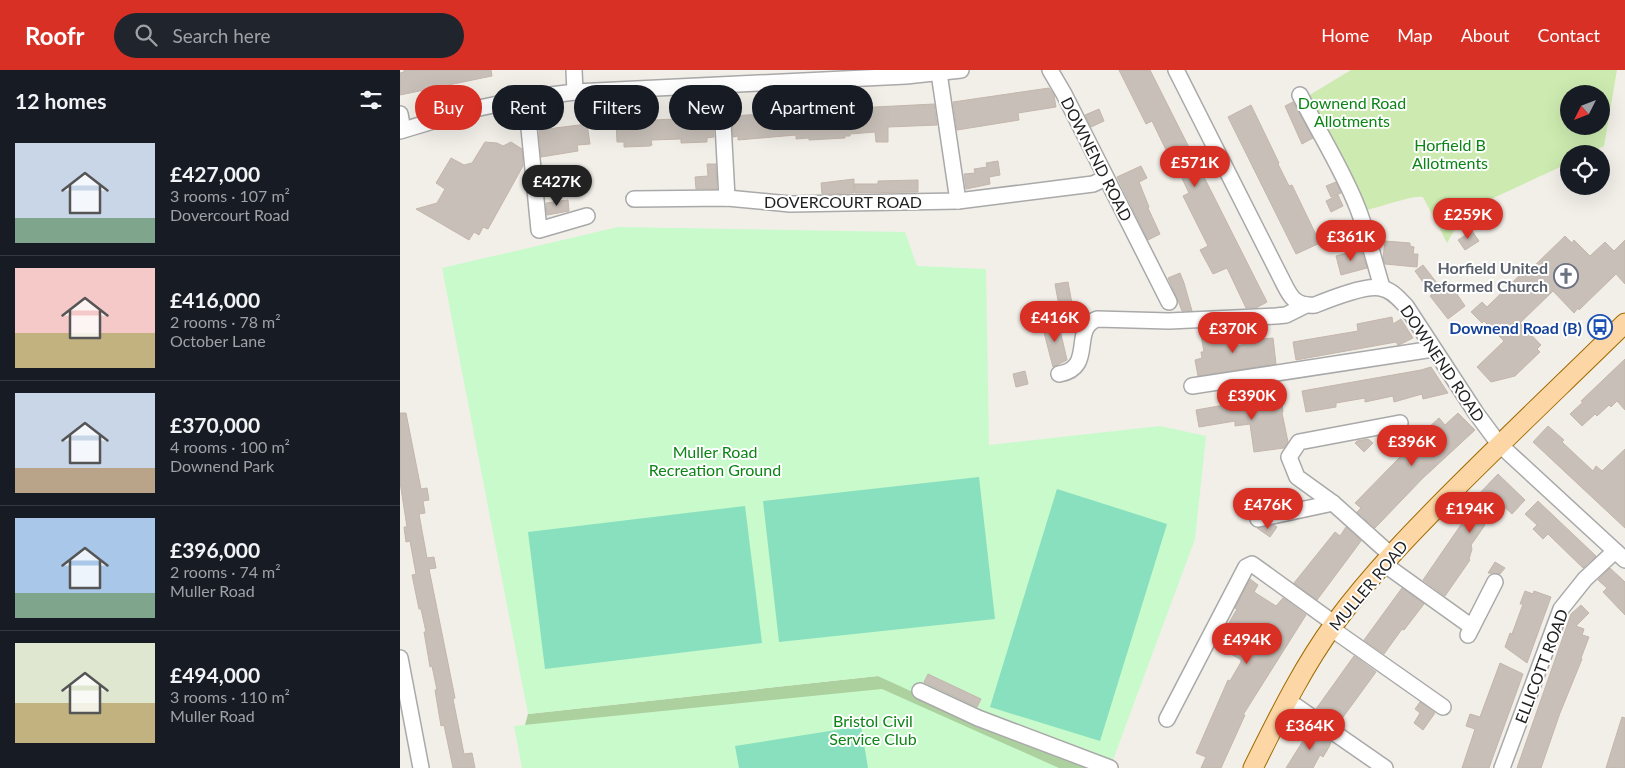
<!DOCTYPE html>
<html lang="en">
<head>
<meta charset="utf-8">
<style>
	:root { --surface:#171b24; --page:#20242c; --text:#f1f3f6; --muted:#9ea1a6; --line:#363941; --accent:#d93025 }
	body { margin:0; font-family:Lato,sans-serif; background:var(--page); color:var(--text); height:100vh; display:flex; flex-direction:column; font-size:19px; white-space:nowrap }
	* { box-sizing:border-box; margin:0 }
	p { font-size:16px; color:var(--muted) }
	.icon { flex:none; width:28px; height:28px; fill:none; stroke:currentColor; stroke-width:2; stroke-linecap:round; stroke-linejoin:round }
	.map { position:relative; flex:1; overflow:hidden }
	.panel { display:flex; flex-direction:column; background:var(--surface); width:400px }
	.panel>* { flex:none }
	.top-card { position:absolute; left:15px; top:15px; width:475px; height:45px; display:flex; gap:10px }
	.needle { width:32px; rotate:228deg }
	.tools { position:absolute; left:1160px; top:15px; display:grid; gap:10px }
	.tools a { display:grid; place-items:center; width:50px; height:50px; border-radius:50%; background:var(--surface); box-shadow:0 5px 20px #0002; font-size:25px }
	.price { position:absolute; translate:-50% -42px; padding:0 11px; border-radius:18px; background:var(--accent); color:#fff; font-size:16px; line-height:32px; filter:drop-shadow(0 1px 2px #0008) }
	.price::after { content:''; position:absolute; left:50%; top:30px; width:15px; height:11px; margin-left:-8px; background:inherit; clip-path:polygon(0 0,100% 0,50% 100%) }
	.price.on { background:#222; color:#fff }
	ul { padding:0; list-style:none }
	li { display:flex; align-items:center; gap:15px; height:125px; padding:0 15px }
	li+li { border-top:1px solid var(--line) }
	li span { display:grid; place-items:center; flex:none; width:140px; height:100px; border-radius:0px; color:#555 }
	li>.icon { margin-inline-start:auto }
	span .icon { width:60px; height:60px; fill:#fffc; stroke-width:1 }
	li b { font-size:21px }
	h2 { display:flex; justify-content:space-between; align-items:center; height:60px; padding:0 15px; font-size:21px }
	.tag { padding:0 18px; border-radius:22px; background:var(--surface); box-shadow:0 5px 20px #0002; font-size:18px; line-height:45px }
	.tag.on { background:var(--accent); color:#fff }
	header { display:flex; align-items:center; gap:30px; box-sizing:border-box; height:70px; padding:0 25px; background:var(--accent); color:#fff }
	header strong { font-size:24px }
	nav { display:flex; gap:28px; margin-inline-start:auto; font-size:18px }
	.search { width:350px; height:45px; background:var(--page); display:flex; align-items:center; gap:12px; box-sizing:border-box; padding:0 18px; border-radius:28px; color:var(--muted); font-size:19px }
	main { display:flex; flex:1; min-height:0 }
	.map>svg:first-child { display:block }
	.grass { fill:#cdebb0; fill-rule:evenodd }
	.forest { fill:#add19e }
	.park { fill:#c8facc }
	.pitch { fill:#88e0be }
	.building { fill:#c7bfb8; stroke:#c4b6ab }
	.lines { fill:none; stroke-linecap:round; stroke-linejoin:round }
	.minor-casing { stroke:#a9a9a9; stroke-width:18 }
	.major-casing { stroke:#a06b00; stroke-width:21 }
	.minor { stroke:#fff; stroke-width:15 }
	.major { stroke:#fcd6a4; stroke-width:19 }
	.labels { text-anchor:middle; dominant-baseline:central; stroke-width:4; stroke-linejoin:round; paint-order:stroke }
	.park-label { font-size:16px; fill:#0c8416; stroke:#fff }
	.street-label { font-size:16px; fill:#222; stroke:#fff }
	.worship-label { font-size:16px; font-weight:bold; fill:#5b616d; stroke:#fff; text-anchor:end }
	.transit-label { font-size:16px; font-weight:bold; fill:#164399; stroke:#fff; text-anchor:end }
</style>
</head>
<body>
<header>
<strong>Roofr</strong>
<div class="search"><svg class="icon" aria-label="search" viewBox="0 0 24 24"><circle cx="10" cy="10" r="6"/><path d="M15 15l6 6"/></svg>Search here</div>
<nav><a>Home</a><a>Map</a><a>About</a><a>Contact</a></nav>
</header>
<main>
<section class="panel">
<h2>12 homes<svg class="icon" aria-label="filters" viewBox="0 0 24 24"><path d="M4 7h16M4 17h16"/><circle cx="9" cy="7" r="2"/><circle cx="15" cy="17" r="2"/></svg></h2>
<ul>
<li><span style="background:linear-gradient(#c9d6e8 75%,#7fa58c 0)"><svg class="icon" aria-label="home" viewBox="0 0 24 24"><path d="M3 11l9-7 9 7M6 9v11h12V9"/></svg></span><div><b>£427,000</b><p>3 rooms · 107 m²</p><p>Dovercourt Road</p></div></li>
<li><span style="background:linear-gradient(#f6c9c9 65%,#c2b280 0)"><svg class="icon" aria-label="home" viewBox="0 0 24 24"><path d="M3 11l9-7 9 7M6 9v11h12V9"/></svg></span><div><b>£416,000</b><p>2 rooms · 78 m²</p><p>October Lane</p></div></li>
<li><span style="background:linear-gradient(#c9d6e8 75%,#b9a48a 0)"><svg class="icon" aria-label="home" viewBox="0 0 24 24"><path d="M3 11l9-7 9 7M6 9v11h12V9"/></svg></span><div><b>£370,000</b><p>4 rooms · 100 m²</p><p>Downend Park</p></div></li>
<li><span style="background:linear-gradient(#a9c7e8 75%,#7fa58c 0)"><svg class="icon" aria-label="home" viewBox="0 0 24 24"><path d="M3 11l9-7 9 7M6 9v11h12V9"/></svg></span><div><b>£396,000</b><p>2 rooms · 74 m²</p><p>Muller Road</p></div></li>
<li><span style="background:linear-gradient(#dfe7d0 60%,#c2b280 0)"><svg class="icon" aria-label="home" viewBox="0 0 24 24"><path d="M3 11l9-7 9 7M6 9v11h12V9"/></svg></span><div><b>£494,000</b><p>3 rooms · 110 m²</p><p>Muller Road</p></div></li>
</ul>
</section>
<div class="map">
<svg width="1225" height="698" viewBox="0 0 1225 698">
	<rect width="100%" height="100%" fill="#f2efe9"/>
	<path class="grass" d="M 951,0 L 1217,0 L 1204,76 L 1188,84 L 1169,84 L 1169,93 L 1076,136 L 1059,152 L 1047,173 L 1023,127 C 1013,125 977,138 964,141 L 908,26 ZM 1169,24 L 1201,24 L 1201,56 L 1169,56 Z"/>
	<polygon class="forest" points="478,606 691,698 646,698 123,662 128,644"/>
	<g class="park">
		<polygon points="218,157 505,162 517,196 586,199 589,375 760,356 806,366 795,469 710,698 517,624 478,606 128,644 42,198"/>
		<polygon points="482,619 659,698 122,698 114,656"/>
	</g>
	<g class="pitch">
		<polygon points="579,407 595,549 379,572 363,431"/>
		<polygon points="657,419 767,454 700,671 590,637"/>
		<polygon points="345,436 362,573 145,599 128,462"/>
		<polygon points="461,656 468,698 339,698 335,676"/>
	</g>
	<g class="building">
		<polygon points="4,0 91,0 92,6 0,25 0,3 4,2"/>
		<polygon points="719,0 750,0 867,232 856,238 846,238 827,198 813,204 800,180 808,176 783,126 789,123 779,102 772,105 763,87 768,84 752,51 746,54"/>
		<polygon points="649,18 654,25 656,37 618,43 619,50 557,60 553,32"/>
		<polygon points="893,32 913,68 902,74 885,36"/>
		<polygon points="534,34 537,55 488,57 488,72 476,72 475,62 450,64 450,66 445,66 445,68 409,70 409,68 396,69 396,65 338,70 338,66 333,67 332,46 436,39"/>
		<polygon points="851,35 879,93 878,94 889,116 892,115 920,173 896,184 828,47"/>
		<polygon points="699,39 704,51 691,57 685,45"/>
		<polygon points="313,47 314,67 307,68 307,72 281,73 281,69 251,70 252,75 250,76 224,77 224,72 217,72 216,52"/>
		<polygon points="187,54 190,74 177,75 178,81 141,87 139,60"/>
		<polygon points="85,72 97,73 103,76 111,72 122,79 123,96 88,159 83,157 79,165 74,162 69,170 16,139 37,133 45,119 36,113 51,88 64,95 72,93"/>
		<polygon points="598,91 600,105 589,107 590,114 566,119 564,104 575,103 574,99 587,97 586,93"/>
		<polygon points="307,94 316,94 317,119 296,119 295,107 308,106"/>
		<polygon points="741,96 747,108 739,112 749,137 748,138 760,164 748,170 717,107"/>
		<polygon points="454,109 454,123 422,124 421,113"/>
		<polygon points="518,110 518,122 455,123 454,114 478,114 478,111"/>
		<polygon points="936,112 941,123 931,127 926,116"/>
		<polygon points="938,125 943,136 931,142 926,131"/>
		<polygon points="168,130 169,141 147,145 146,133"/>
		<polygon points="1072,161 1079,171 1065,180 1058,170"/>
		<polygon points="1165,166 1172,173 1174,170 1190,186 1205,172 1214,181 1225,170 1225,214 1216,204 1179,240 1178,238 1174,243 1153,221 1120,253 1141,275 1137,279 1140,282 1115,306 1091,312 1077,297 1104,271 1084,251 1082,253 1071,242 1082,232 1087,237 1126,199 1129,201"/>
		<polygon points="985,171 1010,173 1010,176 1014,177 1013,184 1018,184 1017,197 985,194 983,188"/>
		<polygon points="961,179 967,198 941,205 936,186"/>
		<polygon points="1023,195 1040,217 1048,211 1065,236 1048,249 1030,226 1032,225 1015,201"/>
		<polygon points="780,203 784,213 792,241 782,241 777,228 768,208"/>
		<polygon points="668,212 675,250 662,252 655,214"/>
		<polygon points="992,247 993,254 1001,249 1013,268 1001,274 998,275 996,272 896,290 893,272 958,261 957,254"/>
		<polygon points="658,251 667,290 653,297 642,255"/>
		<polygon points="820,258 822,275 828,273 829,277 852,273 851,270 873,268 876,294 798,306 795,290 802,288 801,282 804,282 800,260"/>
		<polygon points="1225,289 1225,340 1217,331 1211,337 1209,335 1197,346 1195,344 1182,356 1170,344 1183,332 1181,331"/>
		<polygon points="1031,297 1048,323 1023,329 1022,324 994,332 993,326 965,332 965,328 936,333 936,337 906,342 902,321 1021,300"/>
		<polygon points="625,301 628,314 616,317 613,304"/>
		<polygon points="881,325 883,342 882,343 888,372 884,378 854,382 850,354 835,356 835,351 799,357 796,340"/>
		<polygon points="0,343 6,343 21,419 27,418 29,430 23,431 25,443 19,444 27,488 34,487 36,498 29,499 55,628 53,629 64,684 72,683 75,698 53,698 44,655 41,656 35,620 37,620 32,596 30,597 28,585 24,562 26,562 21,539 19,539 12,505 16,504 10,471 6,472 4,457 7,457 0,412"/>
		<polygon points="1058,343 1075,360 1023,408 975,458 957,442 961,438 955,433 1002,385 996,379 1014,363 1018,367 1039,348 1045,355"/>
		<polygon points="1148,356 1164,370 1162,372 1193,401 1196,396 1202,401 1225,379 1225,458 1133,372"/>
		<polygon points="968,369 973,373 964,382 955,373 957,371"/>
		<polygon points="1098,404 1125,430 1112,444 1099,432 1082,453 1085,455 1071,475 1072,479 1069,489 1070,490 1045,526 1023,510 1080,427 1078,425"/>
		<polygon points="1138,431 1196,486 1183,498 1148,464 1143,469 1133,459 1137,455 1125,444"/>
		<polygon points="874,455 877,457 870,467 857,458"/>
		<polygon points="946,457 961,471 917,530 894,513 935,462 940,466"/>
		<polygon points="1095,492 1105,498 1100,504 1088,503"/>
		<polygon points="1210,498 1225,512 1225,545 1203,522 1207,518 1198,510"/>
		<polygon points="850,509 858,515 854,522 876,536 883,528 906,545 843,645 845,645 821,698 801,698 806,687 796,683 828,610 830,611 841,592 841,590 816,575 837,539 835,538"/>
		<polygon points="1002,518 1024,534 1004,560 1002,559 984,584 964,570"/>
		<polygon points="1125,521 1133,524 1134,521 1151,527 1127,593 1105,577 1110,563 1112,564 1123,534 1120,534"/>
		<polygon points="1181,535 1189,543 1176,556 1184,559 1182,565 1189,567 1181,588 1182,589 1160,643 1141,698 1117,698 1171,544"/>
		<polygon points="954,586 976,602 938,654 916,639"/>
		<polygon points="1100,593 1123,604 1094,684 1089,698 1062,698 1075,659 1066,656 1070,644 1080,647"/>
		<polygon points="528,604 581,629 577,637 524,612"/>
		<polygon points="1020,632 1035,643 1023,660 1014,653 1020,643 1015,639"/>
		<polygon points="1222,647 1225,648 1225,698 1206,698"/>
		<polygon points="911,658 931,672 929,677 923,687 920,685 913,698 886,698"/>
	</g>
	<g class="lines">
		<defs>
			<g id="minor">
				<polyline points="174,0 175,22"/>
				<polyline points="650,0 664,24 769,232"/>
				<path d="M 776,0 L 880,206 C 889,223 892,237 915,235 C 930,229 965,215 980,218 C 991,219 999,229 1006,236 L 1076,343 L 1099,374 L 1225,490"/>
				<polyline points="539,3 558,131"/>
				<polyline points="321,16 327,128"/>
				<path d="M 900,25 C 919,63 943,100 958,139 C 968,165 974,191 982,217"/>
				<polyline points="126,28 139,160 187,146"/>
				<polyline points="0,44 3,60"/>
				<polyline points="0,61 70,40 126,28 175,22 506,6 561,0"/>
				<polyline points="234,129 327,128 390,134 558,131 693,114 706,108"/>
				<path d="M 659,304 C 696,298 670,259 697,249 L 769,251 L 876,246 L 886,245 L 906,235"/>
				<polyline points="792,316 1033,279"/>
				<polyline points="858,449 933,433"/>
				<polyline points="992,486 933,433 897,407 889,387 899,372 1000,353"/>
				<polyline points="984,494 1072,557"/>
				<polyline points="932,559 1043,637"/>
				<polyline points="1068,565 1095,512"/>
				<polyline points="0,588 21,698"/>
				<polyline points="520,621 578,648 710,698"/>
				<polyline points="887,630 985,698"/>
				<polyline points="767,649 846,497 852,494 935,554"/>
				<polyline points="1102,698 1161,539 1185,509 1215,481"/>
			</g>
			<path id="major" d="M 853,698 C 878,648 902,598 935,553 C 972,503 1016,458 1059,415 C 1114,360 1170,307 1225,253"/>
		</defs>
		<use href="#minor" class="minor-casing"/>
		<use href="#major" class="major-casing"/>
		<use href="#minor" class="minor"/>
		<use href="#major" class="major"/>
	</g>
	<defs>
		<symbol id="church-ring" viewBox="-11 -11 22 22"><circle r="9.5" fill="#fff" stroke="#6b7280" stroke-width="1.5"/><path d="M-1.2-6h2.4v3.5h3.3v2.4h-3.3V6h-2.4V-.1h-3.3v-2.4h3.3Z" fill="#6b7280"/></symbol>
		<symbol id="bus-ring" viewBox="-11 -11 22 22"><circle r="9.5" fill="#fff" stroke="#1a4fb4" stroke-width="1.5"/><path d="M-5-6H5V4H4V6H2V4H-2V6H-4V4H-5ZM-3.5-4V0h7V-4ZM-3.5 1.2v1.5H-2V1.2ZM2 1.2v1.5H3.5V1.2Z" fill="#1a4fb4"/></symbol>
	</defs>
	<g fill-rule="evenodd">
		<use href="#church-ring" x="1152" y="192" width="28" height="28"/>
		<use href="#bus-ring" x="1186" y="243" width="28" height="28"/>
	</g>
	<g class="labels">
		<g class="park-label">
			<text x="952" y="32">Downend Road<tspan x="952" dy="18">Allotments</tspan></text>
			<text x="1050" y="74">Horfield B<tspan x="1050" dy="18">Allotments</tspan></text>
			<text x="315" y="381">Muller Road<tspan x="315" dy="18">Recreation Ground</tspan></text>
			<text x="473" y="650">Bristol Civil<tspan x="473" dy="18">Service Club</tspan></text>
		</g>
		<g class="street-label">
			<text transform="translate(697 89) rotate(63)">DOWNEND ROAD</text>
			<text x="443" y="131">DOVERCOURT ROAD</text>
			<text transform="translate(1043 293) rotate(56)">DOWNEND ROAD</text>
			<text transform="translate(968 515) rotate(-50)">MULLER ROAD</text>
			<text transform="translate(1141 596) rotate(-69)">ELLICOTT ROAD</text>
		</g>
		<g class="worship-label">
			<text x="1148" y="197">Horfield United<tspan x="1148" dy="18">Reformed Church</tspan></text>
		</g>
		<g class="transit-label">
			<text x="1182" y="257">Downend Road (B)</text>
		</g>
	</g>
</svg>
<div class="tools">
<a><svg class="needle" viewBox="-14 -14 28 28"><path d="M0-13l5 13h-10z" fill="#e53935"/><path d="M0 13l5-13h-10z" fill="#9ea1a6"/></svg></a>
<a><svg class="icon" aria-label="locate" viewBox="0 0 24 24"><circle cx="12" cy="12" r="6"/><path d="M12 2v4M12 18v4M2 12h4M18 12h4"/></svg></a>
</div>
<b class="price" style="left:795px;top:118px">£571K</b>
<b class="price on" style="left:157px;top:137px">£427K</b>
<b class="price" style="left:1068px;top:170px">£259K</b>
<b class="price" style="left:951px;top:192px">£361K</b>
<b class="price" style="left:655px;top:273px">£416K</b>
<b class="price" style="left:833px;top:284px">£370K</b>
<b class="price" style="left:852px;top:351px">£390K</b>
<b class="price" style="left:1012px;top:397px">£396K</b>
<b class="price" style="left:868px;top:460px">£476K</b>
<b class="price" style="left:1070px;top:464px">£194K</b>
<b class="price" style="left:847px;top:595px">£494K</b>
<b class="price" style="left:910px;top:681px">£364K</b>
<div class="top-card">
<a class="tag on">Buy</a>
<a class="tag">Rent</a>
<a class="tag">Filters</a>
<a class="tag">New</a>
<a class="tag">Apartment</a>
</div>
</div>
</main>
</body>
</html>
